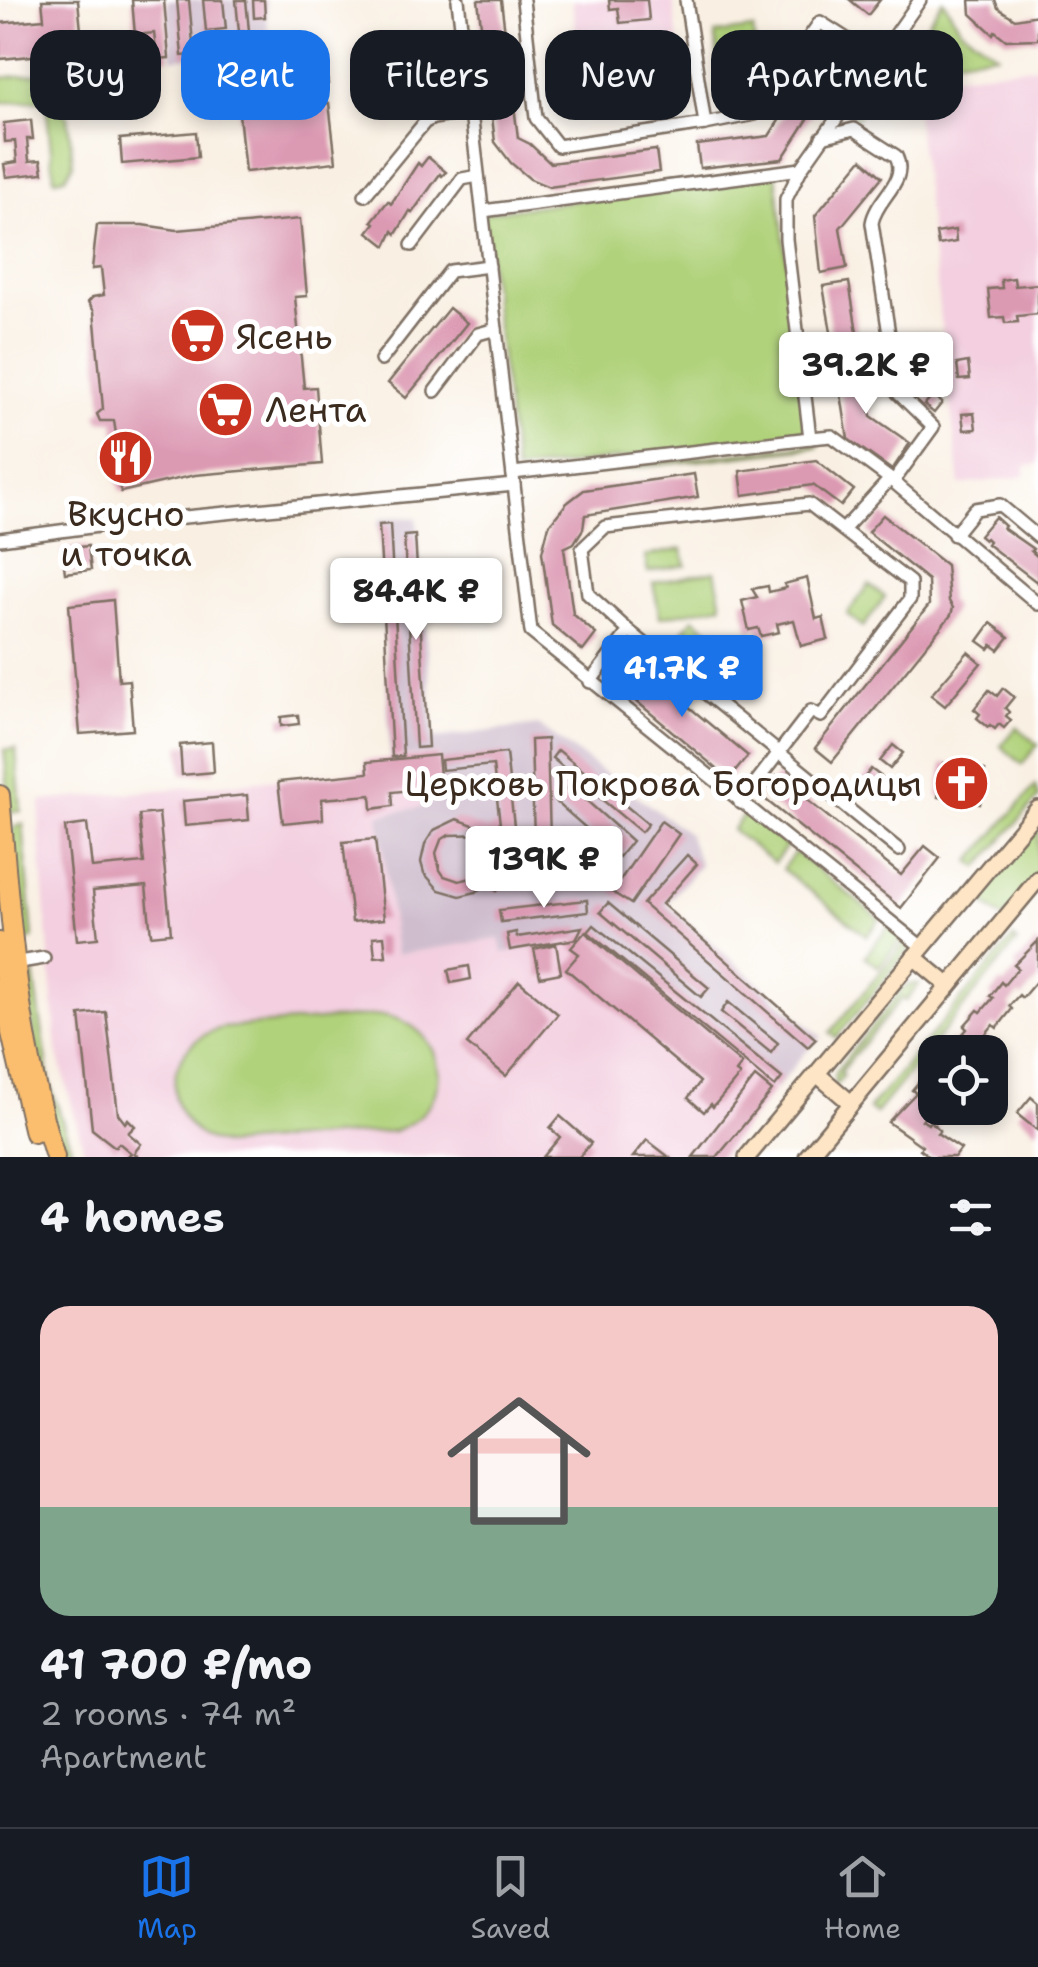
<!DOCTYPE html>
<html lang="en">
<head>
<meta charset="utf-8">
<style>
	:root { --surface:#171b24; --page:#20242c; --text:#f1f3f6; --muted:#9ea1a6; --line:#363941; --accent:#1a73e8 }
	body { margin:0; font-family:"Shantell Sans",sans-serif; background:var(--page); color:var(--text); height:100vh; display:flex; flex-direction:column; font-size:38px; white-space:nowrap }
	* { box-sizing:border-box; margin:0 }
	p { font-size:32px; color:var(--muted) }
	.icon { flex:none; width:55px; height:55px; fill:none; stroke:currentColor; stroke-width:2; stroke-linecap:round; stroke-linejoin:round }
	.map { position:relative; height:1157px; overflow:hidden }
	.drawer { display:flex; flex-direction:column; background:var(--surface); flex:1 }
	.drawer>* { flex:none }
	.hud { position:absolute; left:30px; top:30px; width:980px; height:90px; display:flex; gap:20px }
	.buttons { position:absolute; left:918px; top:1035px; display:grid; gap:20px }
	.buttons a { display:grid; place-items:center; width:90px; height:90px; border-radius:20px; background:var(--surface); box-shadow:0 5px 15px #0003; font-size:50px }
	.price { position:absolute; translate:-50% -85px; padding:0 22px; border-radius:10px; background:#fff; color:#222; font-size:32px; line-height:65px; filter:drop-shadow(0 2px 5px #0008) }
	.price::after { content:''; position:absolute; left:50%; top:60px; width:30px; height:22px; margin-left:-15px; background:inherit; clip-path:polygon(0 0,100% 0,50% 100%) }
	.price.active { background:var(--accent); color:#fff }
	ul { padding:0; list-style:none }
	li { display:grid; align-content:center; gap:20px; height:530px; padding:0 40px }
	li span { display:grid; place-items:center; height:310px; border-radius:30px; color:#555 }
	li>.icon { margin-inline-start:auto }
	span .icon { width:180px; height:180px; fill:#fffc; stroke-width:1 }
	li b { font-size:42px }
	h2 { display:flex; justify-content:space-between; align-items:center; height:120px; padding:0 40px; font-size:42px }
	.chip { padding:0 35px; border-radius:30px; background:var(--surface); box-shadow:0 5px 15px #0003; font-size:35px; line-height:90px }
	.chip.active { background:var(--accent); color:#fff }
	.tabs { display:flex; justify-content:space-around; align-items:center; height:140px; border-top:2px solid var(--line); background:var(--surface); font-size:28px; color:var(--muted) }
	.tabs a { display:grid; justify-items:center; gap:5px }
	.tabs .active { color:var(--accent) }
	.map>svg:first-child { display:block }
	.built { fill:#f3cfdf }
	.industrial { fill:#cfbdce }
	.green { fill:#b0d27a; stroke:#767e4c; stroke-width:2.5 }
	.building { fill:#dc99b2 }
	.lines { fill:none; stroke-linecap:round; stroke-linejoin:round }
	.street-casing { stroke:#7e6f63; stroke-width:16 }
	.secondary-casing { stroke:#7e6f63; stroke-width:20 }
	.primary-casing { stroke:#7e6f63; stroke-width:22 }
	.street { stroke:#fff; stroke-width:11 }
	.secondary { stroke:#fde5c5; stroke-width:15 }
	.primary { stroke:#fbbe6e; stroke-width:18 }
	.labels { text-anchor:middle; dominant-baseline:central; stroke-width:10; stroke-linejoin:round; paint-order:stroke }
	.poi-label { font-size:35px; fill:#3b2a1e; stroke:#fff; text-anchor:start }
</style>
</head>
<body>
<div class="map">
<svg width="1038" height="1157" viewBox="0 0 1038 1157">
	<rect width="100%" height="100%" fill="#fff"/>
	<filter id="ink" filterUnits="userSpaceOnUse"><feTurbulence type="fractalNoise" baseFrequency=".01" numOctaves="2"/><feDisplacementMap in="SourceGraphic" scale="20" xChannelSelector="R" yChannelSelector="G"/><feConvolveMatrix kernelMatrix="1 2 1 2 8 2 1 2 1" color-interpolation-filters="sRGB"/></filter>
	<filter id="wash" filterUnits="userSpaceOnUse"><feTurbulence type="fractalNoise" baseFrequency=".0048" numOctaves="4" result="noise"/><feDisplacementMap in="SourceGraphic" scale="40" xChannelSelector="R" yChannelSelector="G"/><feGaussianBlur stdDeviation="2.25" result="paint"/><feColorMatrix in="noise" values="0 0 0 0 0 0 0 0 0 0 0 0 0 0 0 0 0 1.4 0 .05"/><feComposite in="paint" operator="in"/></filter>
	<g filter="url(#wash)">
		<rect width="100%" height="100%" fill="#f9f0e3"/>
		<g class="built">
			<polygon points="572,0 673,0 681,68 582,79"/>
			<polygon points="1038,66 1038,464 1025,466 1025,476 960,485 912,80"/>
			<polygon points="439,754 444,797 421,807 379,816 396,954 500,939 503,952 585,930 776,1089 721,1157 86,1157 57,1051 39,831 41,801 364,771 364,760"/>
		</g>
		<g class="industrial">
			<polygon points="167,0 266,0 269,50 172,59"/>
			<polygon points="390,517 417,518 434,738 538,725 688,833 700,865 667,904 822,1037 803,1055 776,1089 585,930 577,940 503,953 499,939 396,954 379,815 421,807 444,796 439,754 390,757 378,520"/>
		</g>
		<g class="green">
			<polygon points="943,0 961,29 997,54 914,64 905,57"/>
			<polygon points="753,29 759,69 748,89 722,93 715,34"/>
			<polygon points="882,61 895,61 857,118 847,110"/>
			<polygon points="71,70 75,98 0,103 0,78"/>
			<polygon points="605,90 608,108 574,113 571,94"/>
			<polygon points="60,110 68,116 73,164 65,177 54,179 47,111"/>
			<polygon points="776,174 808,435 515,471 483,213"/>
			<polygon points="817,444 818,447 564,476 563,473"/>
			<polygon points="682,549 686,565 648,572 645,556"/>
			<polygon points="715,571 722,605 660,617 653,583"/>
			<polygon points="869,585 885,597 863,627 847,614"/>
			<polygon points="693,618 723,640 712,655 682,633"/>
			<polygon points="1017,727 1038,745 1022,764 1001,746"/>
			<polygon points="16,749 21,811 10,812 4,750"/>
			<polygon points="1035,786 1038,798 979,867 971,861"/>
			<polygon points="745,813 787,846 774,863 732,830"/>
			<polygon points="23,824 33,939 22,941 12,835 15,827"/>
			<polygon points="1038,827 1038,877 1003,919 978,898"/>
			<polygon points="795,852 880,919 867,936 782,869"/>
			<polygon points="889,926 903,937 879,967 865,956"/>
			<polygon points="1013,938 1017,942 875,1114 869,1109"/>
			<polygon points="906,941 912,946 836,1038 830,1033"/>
			<polygon points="34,974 50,1084 74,1157 63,1157 47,1110 26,985"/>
			<polygon points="912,984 919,984 906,1001 902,998 840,1072 843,1076 834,1087 835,1072 903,988"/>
			<path d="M 381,1015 C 450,1025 460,1107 394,1131 L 225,1145 C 159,1131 157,1045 222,1028 Z"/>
		</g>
		<g id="blocks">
			<g class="building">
				<polygon points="42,0 78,0 83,51 0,59 0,23 44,19"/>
				<polygon points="132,0 164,0 169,58 157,59 154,33 135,35"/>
				<polygon points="177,0 189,0 193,43 244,38 245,50 182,56"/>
				<polygon points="203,0 223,0 226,29 206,31"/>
				<polygon points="236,0 246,0 249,31 239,32"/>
				<polygon points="253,0 264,0 265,17 254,18"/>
				<polygon points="478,0 501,0 518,138 530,144 550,163 656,150 659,172 549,187 530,179 511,163 495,142"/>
				<polygon points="609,0 647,0 649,20 620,23 618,8 610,9"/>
				<polygon points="850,0 880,0 868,15"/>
				<polygon points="970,0 995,0 998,8 1015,19 1038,15 1038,39 1006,40 995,31 993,34 971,14"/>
				<polygon points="436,40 439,65 369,75 369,71 358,73 355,51"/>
				<polygon points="825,49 845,62 782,159 700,168 697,145 769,136"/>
				<polygon points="316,62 326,63 328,84 318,85 320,104 329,103 336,162 245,172 235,75 256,73 255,69"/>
				<polygon points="31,120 33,139 27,139 29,161 41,160 43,173 6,177 4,164 17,162 15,141 5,142 4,123"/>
				<polygon points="196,132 198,157 122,164 120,139"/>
				<polygon points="428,157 446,172 442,176 440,174 412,213 410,211 396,234 393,231 386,246 368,232 375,223 372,221 388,201 391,204 418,163 421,166"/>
				<polygon points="862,159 882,177 840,228 847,268 821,273 815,216"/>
				<polygon points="300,219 307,296 295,297 304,388 316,387 322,464 195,475 121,492 107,450 118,447 114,421 100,421 97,414 103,409 94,311 88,302 93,297 104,295 101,268 92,269 97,225 143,225 177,230"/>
				<polygon points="955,230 956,242 938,245 936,233"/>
				<polygon points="1014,278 1015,286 1038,284 1038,314 1017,316 1018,322 1005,323 1004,317 991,318 988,289 1002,288 1001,280"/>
				<polygon points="849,282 860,351 835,355 823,286"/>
				<polygon points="449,308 467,323 406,398 388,383"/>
				<polygon points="861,358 871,416 910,443 892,470 848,439 836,362"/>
				<polygon points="968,362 970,379 959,380 957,364"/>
				<polygon points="933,395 942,403 934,413 924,405"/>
				<polygon points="974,413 976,429 964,430 962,414"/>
				<polygon points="816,460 854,490 841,506 813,485 743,495 740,471"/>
				<polygon points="694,474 698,497 585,515 583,529 574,543 564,548 573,614 596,634 583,651 552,625 542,552 549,525 567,503 584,490"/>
				<polygon points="883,515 946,565 949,601 953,608 951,615 832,762 815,748 929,605 928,580 868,532"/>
				<polygon points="995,517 1005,526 1003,528 1033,549 1031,551 1038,557 1038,583 987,544 989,541 986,538 984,540 979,536"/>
				<polygon points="390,524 403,756 392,757 379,525"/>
				<polygon points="415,535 428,747 416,748 404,536"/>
				<polygon points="88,546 91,570 65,573 62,549"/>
				<polygon points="807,578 816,619 823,617 828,639 801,646 794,620 777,624 779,632 761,636 758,628 749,630 742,601 757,597 752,589 768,586 769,592 786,588 784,584"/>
				<polygon points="113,600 119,681 129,680 133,730 80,734 69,605"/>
				<polygon points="991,623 1009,637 999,650 992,645 989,649 978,641"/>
				<polygon points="968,652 981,663 945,706 931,695"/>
				<polygon points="635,662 748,756 729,779 616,684"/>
				<polygon points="1003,688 1014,697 1005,708 1009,712 1006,716 1011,720 1004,728 999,724 995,729 990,725 988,727 977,718 980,714 974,709 989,690 997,696"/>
				<polygon points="298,715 299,724 281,726 281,717"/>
				<polygon points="547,739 550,838 534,839 531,740"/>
				<polygon points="212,742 214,772 182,775 180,745"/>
				<polygon points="893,745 903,753 890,769 880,761"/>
				<polygon points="558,750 648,824 641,832 552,758"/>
				<polygon points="506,753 515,835 505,837 510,856 496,857 492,834 449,835 441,840 436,853 440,870 444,876 459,881 476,877 489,859 509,867 503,884 497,891 487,884 476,892 460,896 439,890 424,873 421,862 425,844 434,830 457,819 487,830 500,824 493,765 442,770 441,760"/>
				<polygon points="438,755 441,787 392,792 393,806 372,809 371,795 322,799 323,819 283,823 278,782 368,773 367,762"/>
				<polygon points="943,763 985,770 980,804 938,797"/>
				<polygon points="871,769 883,778 873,792 861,782"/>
				<polygon points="777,776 901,875 925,846 940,858 901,908 761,796"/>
				<polygon points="569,785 632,841 619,857 555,801"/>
				<polygon points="247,795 249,820 185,826 183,801"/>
				<polygon points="159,813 171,933 151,935 146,886 93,891 98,938 77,940 65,827 87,824 92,868 144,863 139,815"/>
				<polygon points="661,821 679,834 631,904 612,892"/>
				<polygon points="375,839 384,919 352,922 343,842"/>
				<polygon points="542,844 613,861 608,884 537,867"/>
				<polygon points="687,855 697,864 662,904 816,1039 808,1047 643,904"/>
				<polygon points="587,900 588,912 501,922 499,910"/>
				<polygon points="608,903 709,988 701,997 600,912"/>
				<polygon points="594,925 782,1078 775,1087 588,932"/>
				<polygon points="582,927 576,939 510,950 507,934 516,932 517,937"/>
				<polygon points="585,932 742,1064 736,1072 740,1075 713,1107 711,1104 704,1112 688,1098 700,1082 566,969 579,954 571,948"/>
				<polygon points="384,936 386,956 375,957 373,937"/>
				<polygon points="1038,941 1038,979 1022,998 1019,995 1009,1006 1012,1009 997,1028 993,1025 984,1036 988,1039 976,1052 942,1052 952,1040 955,1043 967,1029 964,1026 978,1010 981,1012 993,998 990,996 1001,982 1004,985 1018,968 1014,965"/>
				<polygon points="556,944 561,973 540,977 534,949"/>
				<polygon points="469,966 471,979 451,983 448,970"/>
				<polygon points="519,981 558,1014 506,1076 467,1044"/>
				<polygon points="728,1002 778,1043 771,1053 721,1012"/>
				<polygon points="106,1012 118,1114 125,1123 128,1119 135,1126 128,1133 141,1144 134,1153 139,1157 127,1157 131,1153 119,1143 115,1147 92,1129 80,1015"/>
				<polygon points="935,1068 935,1105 922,1120 928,1124 930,1121 940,1130 937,1133 961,1149 955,1157 930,1157 920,1149 922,1146 888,1122 916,1093 912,1090 928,1071 931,1073"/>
				<polygon points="755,1077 772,1091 717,1157 693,1157"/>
				<polygon points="1031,1097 1038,1103 1038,1131 1017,1114"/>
				<polygon points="560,1116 591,1143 579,1157 543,1157 560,1137 550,1128"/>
				<polygon points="647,1140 669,1157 633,1157"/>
			</g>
		</g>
	</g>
	<g filter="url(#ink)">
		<use href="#blocks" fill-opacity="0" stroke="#7e6f63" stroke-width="2.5"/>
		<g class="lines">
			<defs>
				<g id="street">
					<polyline points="458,0 531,632 922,947"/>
					<polyline points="523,0 536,118 558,146 705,124 686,0"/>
					<polyline points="920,0 801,169 786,199 786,239 810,438 832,436 890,479 1038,604"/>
					<polyline points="880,59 888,55 911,67"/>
					<polyline points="705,124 755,114 820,22 870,54 883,53"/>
					<path d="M 822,137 L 854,129 L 896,156 C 909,182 876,198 872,223 L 898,393 L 933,427 L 893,482"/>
					<polyline points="365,195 425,122 433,118 471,112"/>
					<polyline points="483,211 801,169"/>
					<polyline points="412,245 462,179 478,176"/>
					<polyline points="381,360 450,271 489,266"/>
					<polyline points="435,391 478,334 496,329"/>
					<polyline points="513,473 810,438"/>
					<polyline points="844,529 890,479"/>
					<polyline points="954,535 975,509 1000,505 1038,537"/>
					<polyline points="0,539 113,524 514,485"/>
					<polyline points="590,682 629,631"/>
					<polyline points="740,803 811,711 821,716 910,599 910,582 809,504 605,527 582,549 588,594 629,631 899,850"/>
					<polyline points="14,963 44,958"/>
				</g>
				<g id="secondary">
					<polyline points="914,957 949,986"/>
					<polyline points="817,1074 851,1103"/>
					<polyline points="747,1157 1038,809"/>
					<polyline points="807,1157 1038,879"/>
				</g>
				<g id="primary">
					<path d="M 0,795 C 10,918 18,1039 55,1157"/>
					<polyline points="0,942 11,1033 34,1133"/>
				</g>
			</defs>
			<use href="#street" class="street-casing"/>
			<use href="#secondary" class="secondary-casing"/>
			<use href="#primary" class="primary-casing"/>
			<use href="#street" class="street"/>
			<use href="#secondary" class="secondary"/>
			<use href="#primary" class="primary"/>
		</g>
	</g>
	<defs>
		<symbol id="supermarket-disc" viewBox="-11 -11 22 22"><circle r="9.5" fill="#c8321e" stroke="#fff"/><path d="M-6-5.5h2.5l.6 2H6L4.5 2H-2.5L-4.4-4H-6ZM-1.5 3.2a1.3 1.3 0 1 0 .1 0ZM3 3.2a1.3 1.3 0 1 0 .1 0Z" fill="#fff"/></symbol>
		<symbol id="restaurant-disc" viewBox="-11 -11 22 22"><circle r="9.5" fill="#c8321e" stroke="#fff"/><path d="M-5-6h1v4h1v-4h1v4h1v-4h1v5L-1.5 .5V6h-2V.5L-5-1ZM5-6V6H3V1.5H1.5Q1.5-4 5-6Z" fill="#fff"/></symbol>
		<symbol id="church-disc" viewBox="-11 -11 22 22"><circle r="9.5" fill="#c8321e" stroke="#fff"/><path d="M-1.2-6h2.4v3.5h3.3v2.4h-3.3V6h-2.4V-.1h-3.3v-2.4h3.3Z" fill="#fff"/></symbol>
	</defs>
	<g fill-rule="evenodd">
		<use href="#supermarket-disc" x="166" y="304" width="63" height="63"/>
		<use href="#supermarket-disc" x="194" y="378" width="63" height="63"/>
		<use href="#restaurant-disc" x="94" y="426" width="63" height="63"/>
		<use href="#church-disc" x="930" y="752" width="63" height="63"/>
	</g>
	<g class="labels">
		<g class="poi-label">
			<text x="236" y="336">Ясень</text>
			<text x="265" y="409">Лента</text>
			<text x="126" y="513" text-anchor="middle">Вкусно<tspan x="126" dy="40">и точка</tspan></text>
			<text x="922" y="783" text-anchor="end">Церковь Покрова Богородицы</text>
		</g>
	</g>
</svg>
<div class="buttons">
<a><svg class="icon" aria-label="locate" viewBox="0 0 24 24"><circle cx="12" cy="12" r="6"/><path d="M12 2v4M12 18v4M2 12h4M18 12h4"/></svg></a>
</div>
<b class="price" style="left:866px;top:417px">39.2K ₽</b>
<b class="price" style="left:416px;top:643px">84.4K ₽</b>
<b class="price active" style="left:682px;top:720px">41.7K ₽</b>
<b class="price" style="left:544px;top:911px">139K ₽</b>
<div class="hud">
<a class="chip">Buy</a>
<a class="chip active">Rent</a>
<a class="chip">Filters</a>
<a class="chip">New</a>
<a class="chip">Apartment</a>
</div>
</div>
<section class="drawer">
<h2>4 homes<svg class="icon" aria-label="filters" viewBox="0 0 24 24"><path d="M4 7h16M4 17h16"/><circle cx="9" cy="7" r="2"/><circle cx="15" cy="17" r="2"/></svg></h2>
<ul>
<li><span style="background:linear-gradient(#f6c9c9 65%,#7fa58c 0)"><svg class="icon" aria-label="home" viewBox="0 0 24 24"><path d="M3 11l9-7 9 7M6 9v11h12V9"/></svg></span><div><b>41 700 ₽/mo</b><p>2 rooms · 74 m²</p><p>Apartment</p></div></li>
</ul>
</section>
<nav class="tabs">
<a class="active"><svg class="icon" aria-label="map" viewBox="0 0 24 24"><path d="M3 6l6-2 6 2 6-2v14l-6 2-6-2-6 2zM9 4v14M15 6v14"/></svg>Map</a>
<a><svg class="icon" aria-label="saved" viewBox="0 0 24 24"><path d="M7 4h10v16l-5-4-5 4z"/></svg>Saved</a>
<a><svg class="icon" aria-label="home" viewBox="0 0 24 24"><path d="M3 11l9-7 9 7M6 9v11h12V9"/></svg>Home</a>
</nav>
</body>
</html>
